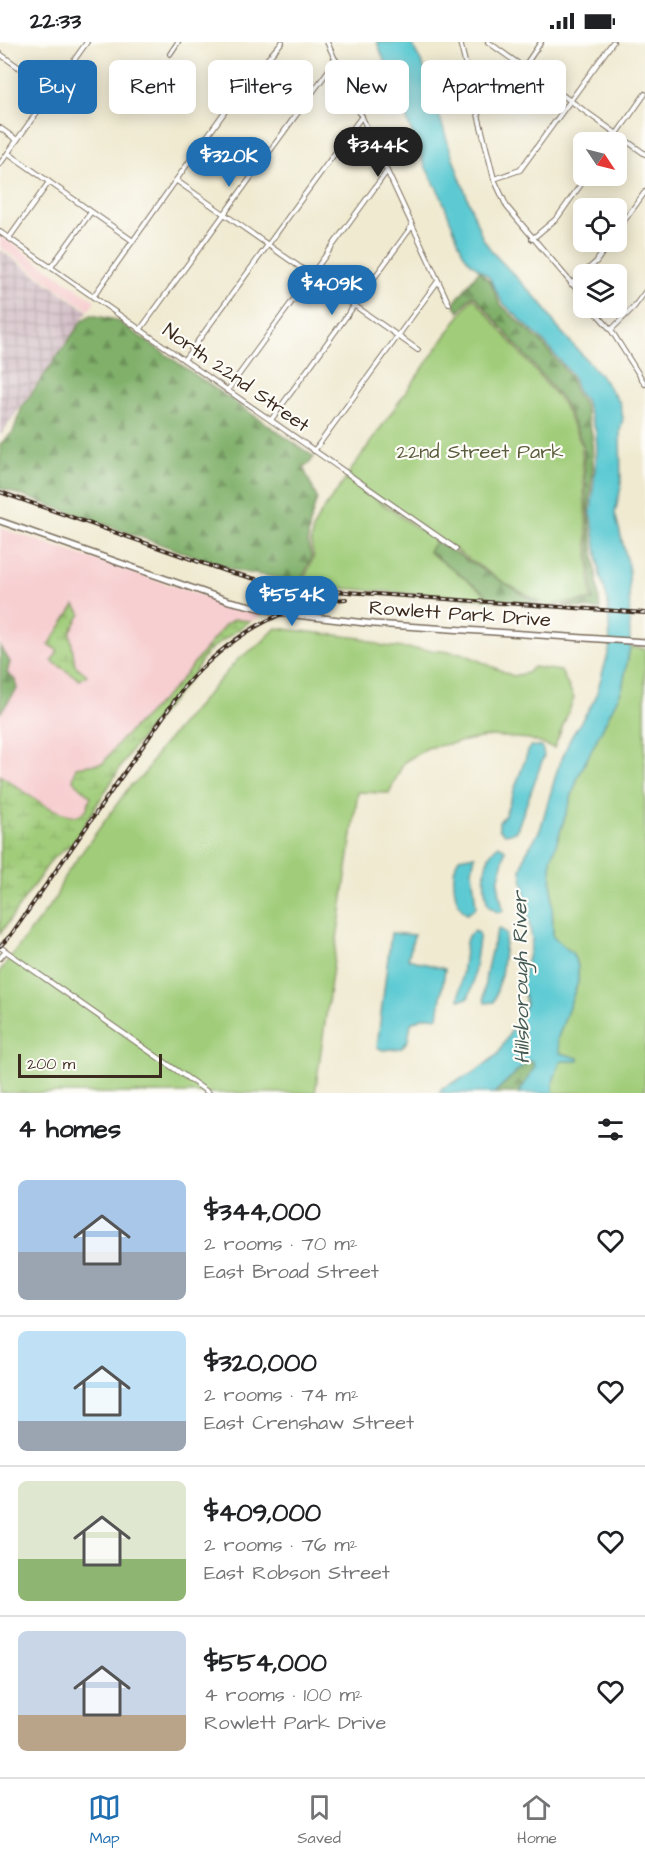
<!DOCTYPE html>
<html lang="en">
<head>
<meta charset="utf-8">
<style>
	:root { --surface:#fff; --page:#f2f2f2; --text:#202124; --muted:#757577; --line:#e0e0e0; --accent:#1f6fb2 }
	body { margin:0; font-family:"Architects Daughter",sans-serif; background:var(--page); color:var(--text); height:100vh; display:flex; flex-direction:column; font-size:22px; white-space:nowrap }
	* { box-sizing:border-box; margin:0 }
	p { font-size:20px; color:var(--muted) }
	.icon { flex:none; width:33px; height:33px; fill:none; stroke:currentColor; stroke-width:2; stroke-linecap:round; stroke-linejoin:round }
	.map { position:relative; height:1051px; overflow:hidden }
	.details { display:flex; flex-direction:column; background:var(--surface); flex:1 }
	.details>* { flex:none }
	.top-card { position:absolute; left:18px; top:18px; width:609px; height:54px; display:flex; gap:12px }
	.needle { width:39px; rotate:125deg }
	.tools { position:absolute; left:573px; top:90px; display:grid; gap:12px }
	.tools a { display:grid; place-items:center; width:54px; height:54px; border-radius:9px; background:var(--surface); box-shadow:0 3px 15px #0003; font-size:30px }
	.scale { position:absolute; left:18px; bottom:15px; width:144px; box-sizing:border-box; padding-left:6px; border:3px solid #3b2a1e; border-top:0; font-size:16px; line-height:21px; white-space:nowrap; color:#3b2a1e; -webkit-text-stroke:4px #fdfcf7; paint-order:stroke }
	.price { position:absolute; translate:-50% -51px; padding:0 14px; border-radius:21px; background:var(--accent); color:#fff; font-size:20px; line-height:39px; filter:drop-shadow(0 2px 3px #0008) }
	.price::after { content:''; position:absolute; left:50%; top:36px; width:18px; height:14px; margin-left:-9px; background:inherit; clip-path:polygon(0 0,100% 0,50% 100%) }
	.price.active { background:#222; color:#fff }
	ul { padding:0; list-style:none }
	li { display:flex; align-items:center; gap:18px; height:150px; padding:0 18px }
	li+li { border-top:2px solid var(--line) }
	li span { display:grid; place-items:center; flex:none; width:168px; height:120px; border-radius:9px; color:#555 }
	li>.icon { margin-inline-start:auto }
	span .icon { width:72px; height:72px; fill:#fffc; stroke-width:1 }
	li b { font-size:26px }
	h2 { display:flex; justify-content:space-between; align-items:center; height:72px; padding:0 18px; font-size:26px }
	.tag { padding:0 21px; border-radius:9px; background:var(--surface); box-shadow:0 3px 15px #0003; font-size:21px; line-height:54px }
	.tag.active { background:var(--accent); color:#fff }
	.status { display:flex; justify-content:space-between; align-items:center; height:42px; padding:0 30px; background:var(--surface); direction:ltr }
	.status svg { height:16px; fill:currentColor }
	.dock { display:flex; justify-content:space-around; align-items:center; height:84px; border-top:2px solid var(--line); background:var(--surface); font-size:16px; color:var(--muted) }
	.dock a { display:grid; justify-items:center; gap:3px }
	.dock .active { color:var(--accent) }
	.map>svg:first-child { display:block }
	.built { fill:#f7cfd1; fill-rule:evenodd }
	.industrial { fill:url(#industrial-grid) }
	.green { fill:#a1cd7a; stroke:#6e7c4c; stroke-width:1.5 }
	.forest { fill:url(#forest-firs); stroke:#5e6d44; stroke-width:1.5 }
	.wetland { fill:url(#wetland-marsh); stroke:#6e7c4c; stroke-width:1.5 }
	.water { fill:#5dcad3; stroke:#4c7a78; stroke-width:1.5 }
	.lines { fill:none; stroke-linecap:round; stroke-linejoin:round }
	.river { stroke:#5dcad3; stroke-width:8 }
	.minor-casing { stroke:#7a6d5d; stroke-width:6 }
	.tertiary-casing { stroke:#7a6d5d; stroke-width:8 }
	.minor { stroke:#fff; stroke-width:4 }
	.tertiary { stroke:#fff; stroke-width:5 }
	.rail-casing { stroke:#3b2a1e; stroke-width:4 }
	.rail { stroke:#fdfcf7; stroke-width:1.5; stroke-dasharray:4.5; stroke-linecap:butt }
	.labels { text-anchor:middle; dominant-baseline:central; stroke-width:4.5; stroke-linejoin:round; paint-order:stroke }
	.street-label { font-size:20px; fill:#3b2a1e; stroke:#fdfcf7 }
	.park-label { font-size:20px; fill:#5a5b3a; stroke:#fdfcf7 }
	.water-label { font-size:21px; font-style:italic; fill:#455a54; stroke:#fdfcf7 }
</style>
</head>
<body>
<div class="status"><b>22:33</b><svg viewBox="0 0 49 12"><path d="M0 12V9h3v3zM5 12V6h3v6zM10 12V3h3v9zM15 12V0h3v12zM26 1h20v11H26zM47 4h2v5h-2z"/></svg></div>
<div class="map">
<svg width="645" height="1051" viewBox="0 0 645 1051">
	<defs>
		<pattern id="industrial-grid" width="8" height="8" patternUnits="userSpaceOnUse" patternTransform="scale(1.5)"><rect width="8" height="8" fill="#d2bdc6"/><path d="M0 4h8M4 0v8" fill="none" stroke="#ac9aa0"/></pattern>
		<pattern id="forest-firs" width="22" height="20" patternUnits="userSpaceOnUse" patternTransform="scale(1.5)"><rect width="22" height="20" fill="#80b06a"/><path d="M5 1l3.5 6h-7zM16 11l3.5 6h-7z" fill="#6a8f57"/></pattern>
		<pattern id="wetland-marsh" width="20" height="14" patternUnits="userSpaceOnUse" patternTransform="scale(1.5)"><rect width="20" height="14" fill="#a1cd7a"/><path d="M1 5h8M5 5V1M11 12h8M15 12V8" fill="none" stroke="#8cb069"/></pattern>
	</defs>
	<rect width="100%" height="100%" fill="#fdfcf7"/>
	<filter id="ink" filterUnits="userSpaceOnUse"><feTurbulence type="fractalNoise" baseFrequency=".0167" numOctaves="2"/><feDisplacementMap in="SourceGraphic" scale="12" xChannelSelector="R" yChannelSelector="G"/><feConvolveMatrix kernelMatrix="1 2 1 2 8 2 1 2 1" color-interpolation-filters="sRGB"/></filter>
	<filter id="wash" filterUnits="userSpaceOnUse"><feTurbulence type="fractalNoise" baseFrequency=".008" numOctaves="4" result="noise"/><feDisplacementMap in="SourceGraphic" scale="24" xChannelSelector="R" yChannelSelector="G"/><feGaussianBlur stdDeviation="1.35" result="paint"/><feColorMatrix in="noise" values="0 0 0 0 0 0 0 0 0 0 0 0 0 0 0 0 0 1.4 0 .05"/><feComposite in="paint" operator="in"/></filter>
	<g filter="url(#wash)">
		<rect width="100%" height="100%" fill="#f0ead1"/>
		<g class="built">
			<polygon points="0,193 95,259 89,268 0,205"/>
			<path d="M 0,486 L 261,573 L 254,579 L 243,577 L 225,583 L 174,646 L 120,699 L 103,722 L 76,725 L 80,747 L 91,755 L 86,768 L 77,774 L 65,773 L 38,760 L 0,733 L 0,671 L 7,660 L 7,631 L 3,607 L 0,604 ZM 76,563 L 76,582 L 70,590 L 75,623 L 86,631 L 80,638 L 52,619 L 58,609 L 49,602 Z"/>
		</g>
		<polygon class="industrial" points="0,208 88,269 0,394"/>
		<g class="green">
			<polygon points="473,255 563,362 581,402 591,557 547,564 505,541 346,435"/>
			<path d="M 346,437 L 436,499 L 429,510 L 494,558 L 302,543 L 314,514 C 302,485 330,460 346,437 Z"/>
			<polygon points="276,586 361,596 383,604 462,611 513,634 527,631 533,625 561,629 574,656 554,706 529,697 491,694 427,706 404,720 389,751 358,750 315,1051 0,1051 0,929 55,857 64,835 130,744 143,734 159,708 238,617 260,602"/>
			<polygon points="630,605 645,607 645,1051 553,1051 553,1040 560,1019 578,1019 578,1016 560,1011 557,998 578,940 578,924 572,911 553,895 551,818 578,735 622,647"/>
		</g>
		<g class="forest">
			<polygon points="479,229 491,241 500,262 542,301 570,334 576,352 584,362 592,392 593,425 589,469 600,568 562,564 593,558 583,402 564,360 475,254 472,253 459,270 454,261"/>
			<path d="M 91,273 L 116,278 L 314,415 L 308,423 L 303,425 L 317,456 C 312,474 303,496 312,514 L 301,540 L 237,529 L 0,446 L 0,402 L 13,390 L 22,365 L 82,279 Z"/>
			<polygon points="436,499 539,562 494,558 429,509"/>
			<polygon points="0,604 10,620 7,631 15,638 17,647 0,671"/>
			<polygon points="528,1019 532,1019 535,1025 519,1051 494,1051"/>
		</g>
		<g class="wetland">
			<polygon points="75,563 81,572 70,590 75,623 87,633 80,638 52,619 58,609 49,603"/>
			<path d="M 234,577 L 250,579 L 207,610 L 191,635 L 130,710 L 73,801 L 52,817 L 0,892 L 0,733 C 24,749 48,771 77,774 L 86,768 L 91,755 L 73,738 L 76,725 L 103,721 L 120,699 L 174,646 L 225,583 Z"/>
		</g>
		<g class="water">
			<polygon points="377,0 411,0 425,28 452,114 482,195 492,210 542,262 557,285 600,333 620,361 623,376 620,389 621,445 615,471 629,526 630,605 622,647 578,735 551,818 553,895 572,911 578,924 578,940 557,998 560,1011 578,1016 578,1019 560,1019 553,1040 553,1051 519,1051 535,1025 532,1019 528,1019 494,1051 439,1051 442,1046 475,1030 498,1012 526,962 522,940 532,898 521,828 526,811 540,788 557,729 570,697 595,657 610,605 608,559 600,533 591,470 597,408 596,390 585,358 578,351 572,333 544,300 502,260 489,235 470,220 463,211 441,154 424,122"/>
			<polygon points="530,704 542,705 544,714 518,785 515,790 505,792 499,787 499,780 505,773"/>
			<path d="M 499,803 L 505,808 L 498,841 L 503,869 L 499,871 L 488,864 C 483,845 481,815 499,803 Z"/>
			<path d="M 475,813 L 472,828 L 476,865 L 467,872 C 453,863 450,829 459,816 Z"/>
			<path d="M 499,886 L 506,892 L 501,933 L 494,960 L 485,961 C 481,948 492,899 499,886 Z"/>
			<polygon points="474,889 479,891 479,897 472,946 468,956 459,958 466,900 468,894"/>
			<polygon points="391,891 414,893 408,917 445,927 438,975 424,975 411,981 408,998 402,1006 383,1008 377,1005"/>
		</g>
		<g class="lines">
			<polyline class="river" points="542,962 543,927"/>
		</g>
	</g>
	<g filter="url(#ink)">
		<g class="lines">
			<defs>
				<g id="minor">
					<polyline points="327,0 449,262"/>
					<polyline points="460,0 494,137 507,165 584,256"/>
					<polyline points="488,0 645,112"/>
					<polyline points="0,12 52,49"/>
					<polyline points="170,12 178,0"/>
					<polyline points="524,25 541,0"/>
					<polyline points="0,86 17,98"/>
					<polyline points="611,100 645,52"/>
					<polyline points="8,111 133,199"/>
					<polyline points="0,122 87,0"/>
					<polyline points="494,137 520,128 613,0"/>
					<polyline points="177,139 418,308"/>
					<polyline points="0,190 456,507"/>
					<polyline points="616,190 645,150"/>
					<polyline points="9,196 49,140"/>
					<polyline points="532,197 557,176 587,134"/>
					<polyline points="51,225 91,170"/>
					<polyline points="571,242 596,220 610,200"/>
					<polyline points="93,255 238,51 282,0"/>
					<polyline points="592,266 611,288 645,342"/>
					<polyline points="140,288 336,18"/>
					<polyline points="611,288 634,265 645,250"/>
					<polyline points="184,318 362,74"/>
					<polyline points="227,349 387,129"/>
					<polyline points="271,378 412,184"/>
					<polyline points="314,409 438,239"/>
					<polyline points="0,905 209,1051"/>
					<polyline points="0,916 6,909"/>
				</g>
				<polyline id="tertiary" points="0,479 229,559 287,572 374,582 645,600"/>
			</defs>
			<use href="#minor" class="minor-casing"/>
			<use href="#tertiary" class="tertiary-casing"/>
			<use href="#minor" class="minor"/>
			<use href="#tertiary" class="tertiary"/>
			<defs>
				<g id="rail">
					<polyline points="0,450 225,529 290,546 645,571"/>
					<path d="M 0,904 L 11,893 L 184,645 C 226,597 281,561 346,557"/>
				</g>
			</defs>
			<use href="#rail" class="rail-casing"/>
			<use href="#rail" class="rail"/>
		</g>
	</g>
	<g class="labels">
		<g class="street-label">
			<text transform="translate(236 336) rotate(35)">North 22nd Street</text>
			<text transform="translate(460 572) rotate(4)">Rowlett Park Drive</text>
		</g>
		<g class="park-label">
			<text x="480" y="410">22nd Street Park</text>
		</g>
		<g class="water-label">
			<text transform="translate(521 936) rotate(-91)">Hillsborough River</text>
		</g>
	</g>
</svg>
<div class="tools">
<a><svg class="needle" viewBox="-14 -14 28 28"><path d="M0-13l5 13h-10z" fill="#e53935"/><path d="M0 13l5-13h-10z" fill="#757577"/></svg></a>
<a><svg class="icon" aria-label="locate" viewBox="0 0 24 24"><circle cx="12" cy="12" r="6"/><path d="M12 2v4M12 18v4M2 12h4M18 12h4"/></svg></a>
<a><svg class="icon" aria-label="layers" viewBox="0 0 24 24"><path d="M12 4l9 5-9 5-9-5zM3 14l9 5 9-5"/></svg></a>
</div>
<div class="scale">200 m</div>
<b class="price active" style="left:378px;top:136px">$344K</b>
<b class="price" style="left:229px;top:146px">$320K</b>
<b class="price" style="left:332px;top:274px">$409K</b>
<b class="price" style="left:292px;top:585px">$554K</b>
<div class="top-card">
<a class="tag active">Buy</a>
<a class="tag">Rent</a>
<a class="tag">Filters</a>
<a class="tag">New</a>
<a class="tag">Apartment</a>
</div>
</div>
<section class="details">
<h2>4 homes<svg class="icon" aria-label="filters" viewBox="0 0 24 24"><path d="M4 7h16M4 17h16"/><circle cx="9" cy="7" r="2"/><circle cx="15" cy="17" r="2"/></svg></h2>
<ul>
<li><span style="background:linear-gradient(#a9c7e8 60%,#9aa5b1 0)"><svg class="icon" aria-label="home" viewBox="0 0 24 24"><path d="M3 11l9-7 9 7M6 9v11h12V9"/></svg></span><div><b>$344,000</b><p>2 rooms · 70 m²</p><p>East Broad Street</p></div><svg class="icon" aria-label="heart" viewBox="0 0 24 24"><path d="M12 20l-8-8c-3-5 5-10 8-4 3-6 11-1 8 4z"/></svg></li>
<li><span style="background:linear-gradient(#bfe0f5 75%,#9aa5b1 0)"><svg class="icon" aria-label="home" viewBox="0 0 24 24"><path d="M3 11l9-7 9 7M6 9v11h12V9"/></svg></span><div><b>$320,000</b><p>2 rooms · 74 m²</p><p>East Crenshaw Street</p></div><svg class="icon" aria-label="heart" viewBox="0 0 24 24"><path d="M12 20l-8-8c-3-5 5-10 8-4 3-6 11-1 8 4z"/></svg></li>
<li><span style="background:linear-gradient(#dfe7d0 65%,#8fb573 0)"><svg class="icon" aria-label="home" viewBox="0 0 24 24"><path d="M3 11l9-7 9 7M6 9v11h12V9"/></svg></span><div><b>$409,000</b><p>2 rooms · 76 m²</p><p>East Robson Street</p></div><svg class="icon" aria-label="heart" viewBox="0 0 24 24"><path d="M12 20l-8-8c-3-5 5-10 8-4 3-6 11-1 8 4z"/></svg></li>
<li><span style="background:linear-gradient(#c9d6e8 70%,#b9a48a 0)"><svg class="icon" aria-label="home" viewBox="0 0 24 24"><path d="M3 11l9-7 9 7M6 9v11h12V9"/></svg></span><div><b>$554,000</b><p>4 rooms · 100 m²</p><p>Rowlett Park Drive</p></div><svg class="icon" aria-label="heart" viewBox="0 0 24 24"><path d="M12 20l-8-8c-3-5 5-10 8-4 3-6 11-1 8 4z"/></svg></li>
</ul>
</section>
<nav class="dock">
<a class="active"><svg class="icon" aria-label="map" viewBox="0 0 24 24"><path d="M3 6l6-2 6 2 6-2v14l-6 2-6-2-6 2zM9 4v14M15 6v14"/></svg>Map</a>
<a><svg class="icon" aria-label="saved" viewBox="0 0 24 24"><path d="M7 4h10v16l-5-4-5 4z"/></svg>Saved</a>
<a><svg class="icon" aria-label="home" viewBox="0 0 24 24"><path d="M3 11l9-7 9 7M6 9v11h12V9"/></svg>Home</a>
</nav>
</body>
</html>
